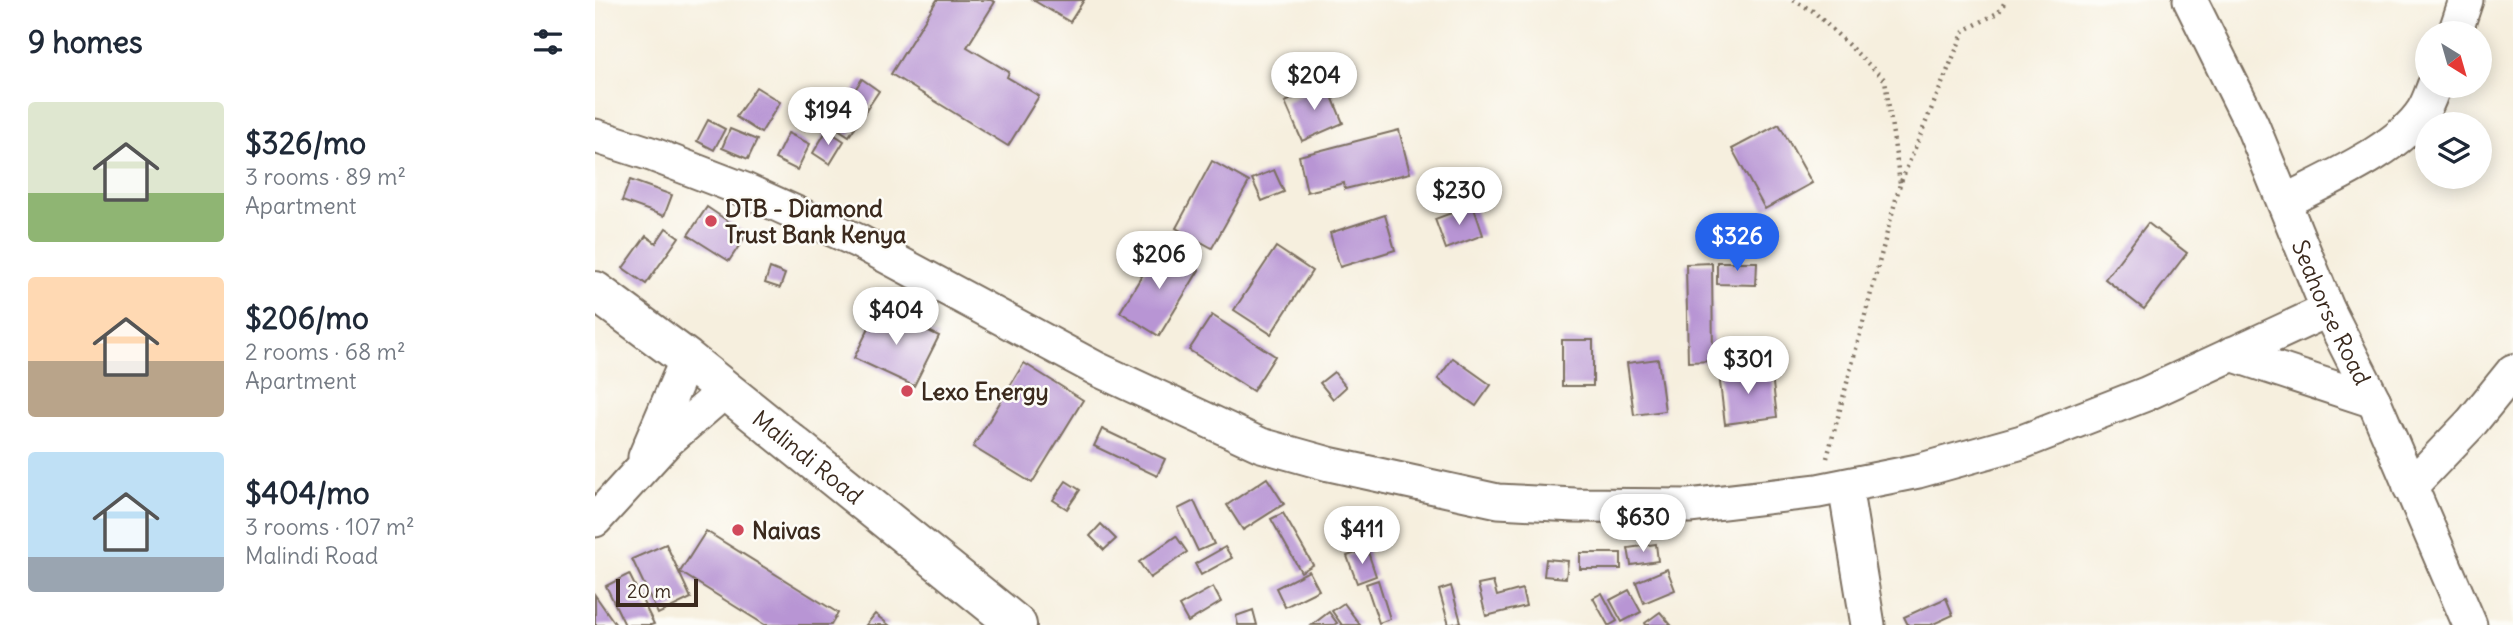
<!DOCTYPE html>
<html lang="en">
<head>
<meta charset="utf-8">
<style>
	:root { --surface:#fff; --page:#f6f6f7; --text:#1f2937; --muted:#747a83; --accent:#2563eb }
	body { margin:0; font-family:Delius,sans-serif; background:var(--page); color:var(--text); height:100vh; display:flex; flex-direction:column; font-size:26px; white-space:nowrap }
	* { box-sizing:border-box; margin:0 }
	p { font-size:23px; color:var(--muted) }
	.icon { flex:none; width:38px; height:38px; fill:none; stroke:currentColor; stroke-width:2; stroke-linecap:round; stroke-linejoin:round }
	.map { position:relative; flex:1; overflow:hidden }
	.panel { display:flex; flex-direction:column; background:var(--surface); width:595px }
	.panel>* { flex:none }
	.needle { width:46px; rotate:143deg }
	.fabs { position:absolute; left:1820px; top:21px; display:grid; gap:14px }
	.fabs a { display:grid; place-items:center; width:77px; height:77px; border-radius:50%; background:var(--surface); box-shadow:0 4px 18px #0003; font-size:35px }
	.scale { position:absolute; left:21px; bottom:18px; width:82px; box-sizing:border-box; padding-left:7px; border:4px solid #3b2a1e; border-top:0; font-size:19px; line-height:24px; white-space:nowrap; color:#3b2a1e; -webkit-text-stroke:5px #fdfcf7; paint-order:stroke }
	.price { position:absolute; translate:-50% -60px; padding:0 16px; border-radius:24px; background:#fff; color:#222; font-size:23px; line-height:46px; filter:drop-shadow(0 2px 4px #0008) }
	.price::after { content:''; position:absolute; left:50%; top:42px; width:21px; height:16px; margin-left:-10px; background:inherit; clip-path:polygon(0 0,100% 0,50% 100%) }
	.price.active { background:var(--accent); color:#fff }
	ul { padding:0; list-style:none }
	li { display:flex; align-items:center; gap:21px; height:175px; padding:0 28px }
	li span { display:grid; place-items:center; flex:none; width:196px; height:140px; border-radius:7px; color:#555 }
	li>.icon { margin-inline-start:auto }
	span .icon { width:84px; height:84px; fill:#fffc; stroke-width:1 }
	li b { font-size:30px }
	h2 { display:flex; justify-content:space-between; align-items:center; height:84px; padding:0 28px; font-size:30px }
	main { display:flex; flex:1; min-height:0 }
	.map>svg:first-child { display:block }
	.building { fill:#b895d4 }
	.lines { fill:none; stroke-linecap:round; stroke-linejoin:round }
	.minor-casing { stroke:#7c6f61; stroke-width:37 }
	.highway-casing { stroke:#7c6f61; stroke-width:42 }
	.path { stroke:#7c6f61; stroke-width:4.5; stroke-dasharray:2 5; stroke-linecap:butt }
	.minor { stroke:#fff; stroke-width:33 }
	.highway { stroke:#fff; stroke-width:38 }
	.poi-dot { fill:#d1495b; stroke:#fdfcf7; stroke-width:2.5 }
	.labels { text-anchor:middle; dominant-baseline:central; stroke-width:5; stroke-linejoin:round; paint-order:stroke }
	.poi-label { font-size:23px; font-weight:bold; fill:#3b2a1e; stroke:#fdfcf7; text-anchor:start }
	.street-label { font-size:23px; fill:#3b2a1e; stroke:#fdfcf7 }
</style>
</head>
<body>
<main>
<section class="panel">
<h2>9 homes<svg class="icon" aria-label="filters" viewBox="0 0 24 24"><path d="M4 7h16M4 17h16"/><circle cx="9" cy="7" r="2"/><circle cx="15" cy="17" r="2"/></svg></h2>
<ul>
<li><span style="background:linear-gradient(#dfe7d0 65%,#8fb573 0)"><svg class="icon" aria-label="home" viewBox="0 0 24 24"><path d="M3 11l9-7 9 7M6 9v11h12V9"/></svg></span><div><b>$326/mo</b><p>3 rooms · 89 m²</p><p>Apartment</p></div></li>
<li><span style="background:linear-gradient(#ffd9b3 60%,#b9a48a 0)"><svg class="icon" aria-label="home" viewBox="0 0 24 24"><path d="M3 11l9-7 9 7M6 9v11h12V9"/></svg></span><div><b>$206/mo</b><p>2 rooms · 68 m²</p><p>Apartment</p></div></li>
<li><span style="background:linear-gradient(#bfe0f5 75%,#9aa5b1 0)"><svg class="icon" aria-label="home" viewBox="0 0 24 24"><path d="M3 11l9-7 9 7M6 9v11h12V9"/></svg></span><div><b>$404/mo</b><p>3 rooms · 107 m²</p><p>Malindi Road</p></div></li>
</ul>
</section>
<div class="map">
<svg width="1918" height="625" viewBox="0 0 1918 625">
	<rect width="100%" height="100%" fill="#fdfcf7"/>
	<filter id="ink" filterUnits="userSpaceOnUse"><feTurbulence type="fractalNoise" baseFrequency=".0143" numOctaves="2"/><feDisplacementMap in="SourceGraphic" scale="14" xChannelSelector="R" yChannelSelector="G"/><feConvolveMatrix kernelMatrix="1 2 1 2 8 2 1 2 1" color-interpolation-filters="sRGB"/></filter>
	<filter id="wash" filterUnits="userSpaceOnUse"><feTurbulence type="fractalNoise" baseFrequency=".00686" numOctaves="4" result="noise"/><feDisplacementMap in="SourceGraphic" scale="28" xChannelSelector="R" yChannelSelector="G"/><feGaussianBlur stdDeviation="1.57" result="paint"/><feColorMatrix in="noise" values="0 0 0 0 0 0 0 0 0 0 0 0 0 0 0 0 0 1.4 0 .05"/><feComposite in="paint" operator="in"/></filter>
	<g filter="url(#wash)">
		<rect width="100%" height="100%" fill="#f6efde"/>
		<g id="blocks">
			<g class="building">
				<polygon points="342,0 396,0 400,2 372,47 414,72 412,77 444,96 413,146 296,74"/>
				<polygon points="438,0 489,0 475,22"/>
				<polygon points="267,79 284,91 254,136 237,125"/>
				<polygon points="732,84 748,123 707,141 690,102"/>
				<polygon points="161,87 185,102 166,133 141,117"/>
				<polygon points="113,120 130,129 119,150 102,141"/>
				<polygon points="1184,124 1217,183 1170,209 1137,149"/>
				<polygon points="135,129 162,140 153,159 127,148"/>
				<polygon points="232,130 249,141 235,164 218,153"/>
				<polygon points="804,130 815,173 750,189 749,183 712,192 704,156"/>
				<polygon points="193,133 215,144 202,170 180,159"/>
				<polygon points="617,161 654,182 617,248 581,228"/>
				<polygon points="679,170 689,192 667,201 657,179"/>
				<polygon points="35,180 77,195 69,216 27,201"/>
				<polygon points="878,205 888,235 851,249 840,219"/>
				<polygon points="112,207 152,234 134,261 93,235"/>
				<polygon points="790,215 800,250 745,267 735,233"/>
				<polygon points="1553,223 1592,253 1549,309 1510,279"/>
				<polygon points="71,228 84,237 51,284 28,268 51,236 61,243"/>
				<polygon points="565,246 604,270 564,336 525,312"/>
				<polygon points="681,247 717,271 676,334 639,310"/>
				<polygon points="1122,262 1162,262 1161,285 1122,284"/>
				<polygon points="1117,263 1118,361 1093,362 1091,264"/>
				<polygon points="175,268 190,274 185,288 170,283"/>
				<polygon points="284,307 344,336 319,386 259,358"/>
				<polygon points="617,315 680,356 658,391 594,350"/>
				<rect x="967" y="340" width="31" height="46"/>
				<polygon points="858,358 896,385 881,406 843,379"/>
				<polygon points="1063,359 1070,411 1039,415 1032,363"/>
				<polygon points="429,363 488,400 437,483 378,447"/>
				<polygon points="1176,367 1182,417 1130,424 1124,374"/>
				<polygon points="739,372 751,387 738,399 725,383"/>
				<polygon points="507,429 570,459 562,476 499,446"/>
				<polygon points="672,478 689,504 648,530 632,505"/>
				<polygon points="471,481 485,490 472,509 458,500"/>
				<polygon points="599,501 619,544 603,551 583,509"/>
				<polygon points="688,513 718,565 706,572 676,519"/>
				<polygon points="506,524 521,539 509,550 495,536"/>
				<polygon points="111,531 243,613 236,625 170,625 85,572"/>
				<polygon points="581,536 592,552 555,578 544,562"/>
				<polygon points="71,544 96,598 63,614 37,559"/>
				<polygon points="1061,544 1063,561 1036,565 1033,548"/>
				<polygon points="630,547 637,558 606,575 600,564"/>
				<polygon points="772,549 781,576 762,583 752,556"/>
				<rect x="985" y="553" width="41" height="16"/>
				<polygon points="951,559 973,561 971,578 949,576"/>
				<polygon points="1072,569 1080,590 1049,603 1041,582"/>
				<polygon points="714,571 724,590 690,607 681,588"/>
				<polygon points="34,574 59,624 56,625 30,625 11,586"/>
				<polygon points="783,580 795,619 784,623 771,584"/>
				<polygon points="898,582 902,596 927,589 931,606 891,616 883,585"/>
				<polygon points="856,586 866,622 854,625 844,590"/>
				<polygon points="618,587 626,602 593,622 584,606"/>
				<polygon points="1034,590 1046,612 1027,622 1015,600"/>
				<polygon points="1007,593 1022,621 1015,625 1013,625 998,598"/>
				<polygon points="0,595 21,625 0,625"/>
				<polygon points="1351,598 1358,615 1336,625 1313,625 1309,617"/>
				<polygon points="749,603 765,625 747,625 737,611"/>
				<polygon points="658,610 662,625 643,625 641,616"/>
				<polygon points="734,612 742,623 739,625 717,625"/>
				<polygon points="1065,612 1076,625 1051,625 1050,623"/>
				<polygon points="280,614 294,625 271,625"/>
			</g>
		</g>
	</g>
	<g filter="url(#ink)">
		<use href="#blocks" fill-opacity="0" stroke="#7c6f61" stroke-width="2"/>
		<g class="lines">
			<defs>
				<g id="minor">
					<path id="s1" d="M 1595,0 L 1657,125 L 1733,310 L 1779,401 L 1875,625"/>
					<polyline points="1860,33 1871,0"/>
					<polyline points="0,136 59,155 150,190 263,241 502,369 666,445 734,464 903,501 980,505 1094,506 1223,491 1323,471 1427,442 1551,394 1733,310"/>
					<path d="M 1689,202 C 1730,180 1803,150 1828,111 C 1833,103 1836,94 1839,86"/>
					<polyline points="1636,354 1779,401"/>
					<polyline points="50,457 92,359"/>
					<polyline points="1250,486 1273,625"/>
					<polyline points="1815,487 1876,423 1918,371"/>
					<polyline points="0,520 72,441 130,391"/>
				</g>
				<g id="highway">
					<path id="s2" d="M 0,291 L 92,359 L 422,625"/>
				</g>
			</defs>
			<use href="#minor" class="minor-casing"/>
			<use href="#highway" class="highway-casing"/>
			<g class="path">
				<polyline points="1198,0 1218,11 1290,80 1305,183"/>
				<polyline points="1232,458 1305,184 1369,31 1404,12 1411,0"/>
			</g>
			<use href="#minor" class="minor"/>
			<use href="#highway" class="highway"/>
		</g>
	</g>
	<g class="poi-dot">
		<circle cx="116" cy="221" r="7"/>
		<circle cx="312" cy="391" r="7"/>
		<circle cx="143" cy="530" r="7"/>
	</g>
	<g class="labels">
		<g class="poi-label">
			<text x="130" y="208">DTB - Diamond<tspan x="130" dy="26">Trust Bank Kenya</tspan></text>
			<text x="326" y="391">Lexo Energy</text>
			<text x="157" y="530">Naivas</text>
		</g>
		<g class="street-label">
			<text stroke="none"><textPath href="#s1" startOffset="343">Seahorse Road</textPath></text>
			<text stroke="none"><textPath href="#s2" startOffset="270">Malindi Road</textPath></text>
		</g>
	</g>
</svg>
<div class="fabs">
<a><svg class="needle" viewBox="-14 -14 28 28"><path d="M0-13l5 13h-10z" fill="#e53935"/><path d="M0 13l5-13h-10z" fill="#747a83"/></svg></a>
<a><svg class="icon" aria-label="layers" viewBox="0 0 24 24"><path d="M12 4l9 5-9 5-9-5zM3 14l9 5 9-5"/></svg></a>
</div>
<div class="scale">20 m</div>
<b class="price" style="left:719px;top:112px">$204</b>
<b class="price" style="left:233px;top:147px">$194</b>
<b class="price" style="left:864px;top:227px">$230</b>
<b class="price active" style="left:1142px;top:273px">$326</b>
<b class="price" style="left:564px;top:291px">$206</b>
<b class="price" style="left:301px;top:347px">$404</b>
<b class="price" style="left:1153px;top:396px">$301</b>
<b class="price" style="left:1048px;top:554px">$630</b>
<b class="price" style="left:767px;top:566px">$411</b>
</div>
</main>
</body>
</html>
